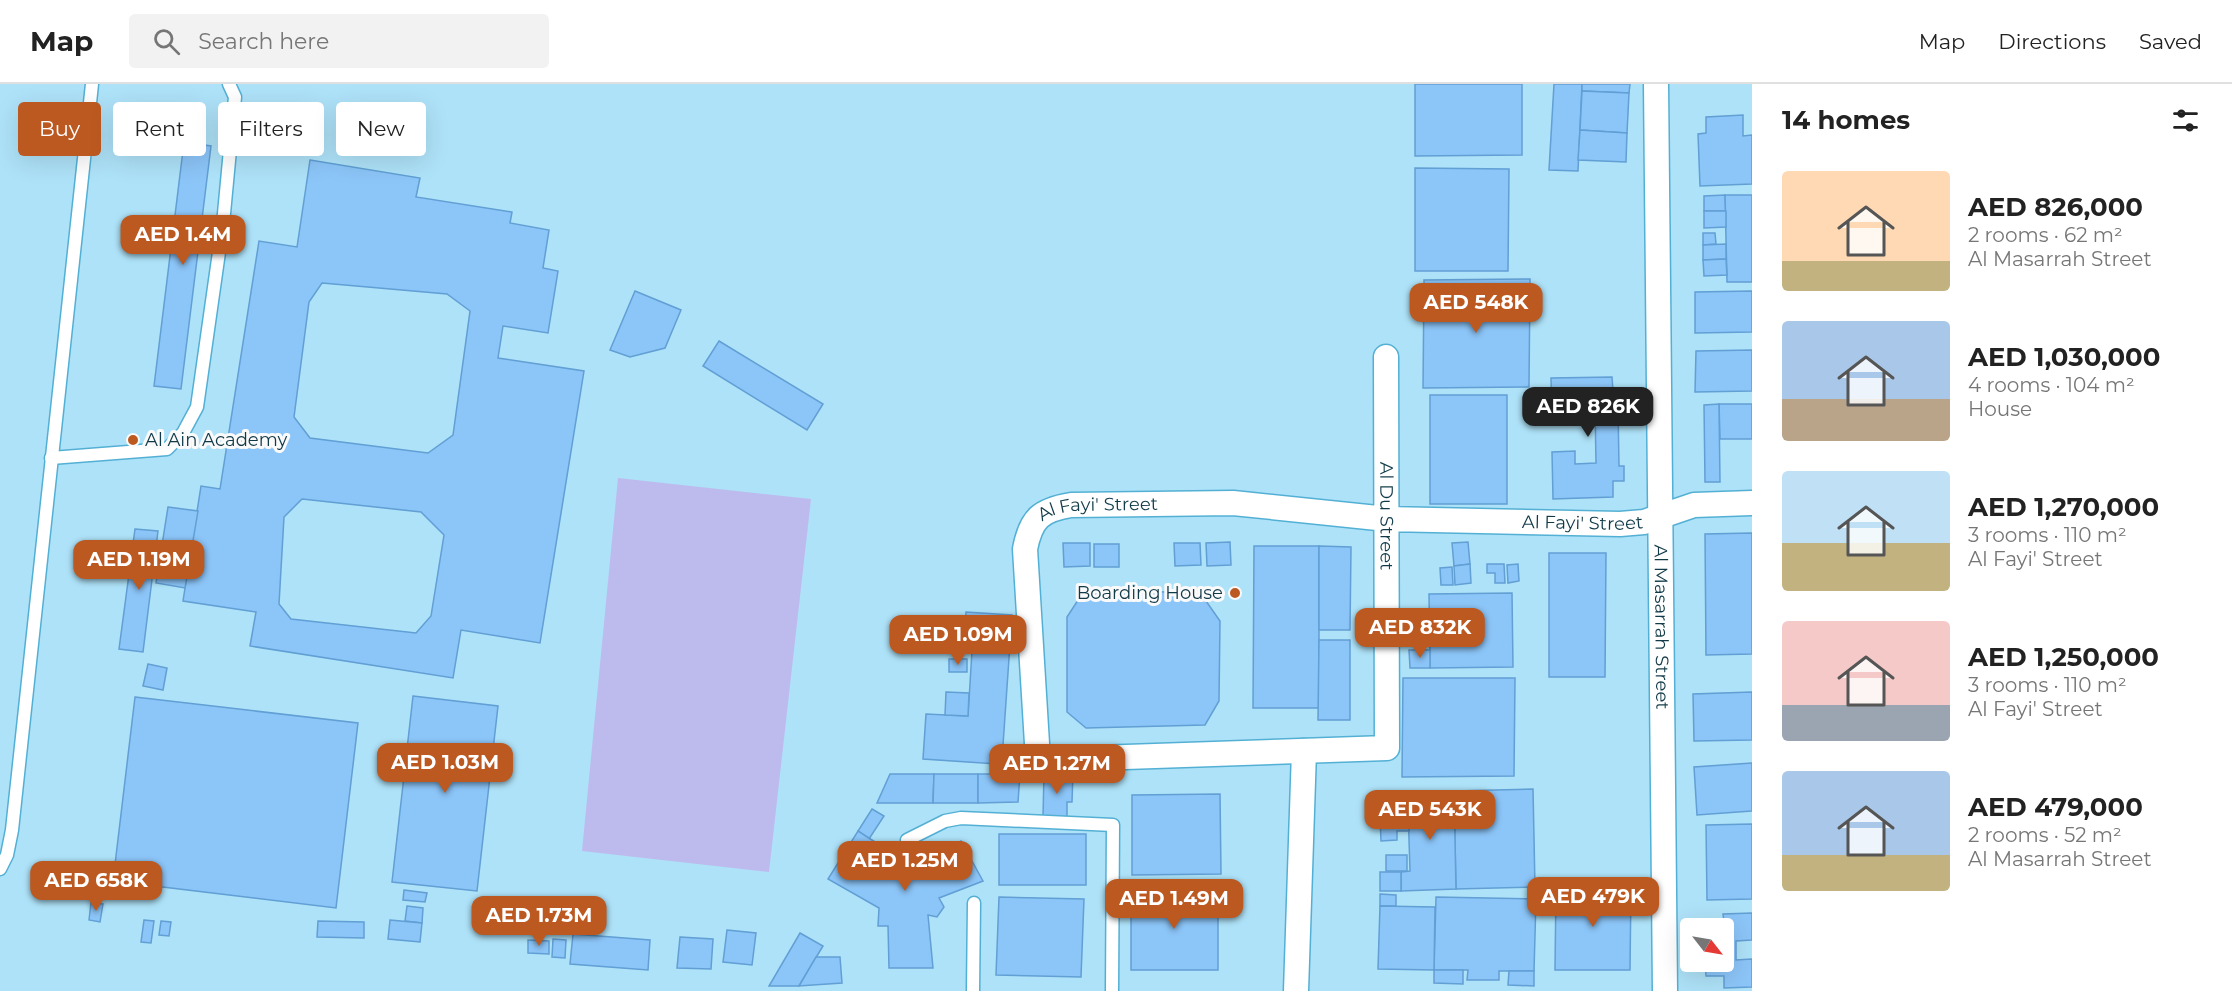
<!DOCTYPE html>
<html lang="en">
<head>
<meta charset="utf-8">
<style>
	:root { --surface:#fff; --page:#f2f2f2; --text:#222; --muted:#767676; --line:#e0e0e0; --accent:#bc5921 }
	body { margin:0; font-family:Montserrat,sans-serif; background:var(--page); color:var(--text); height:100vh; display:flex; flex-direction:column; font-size:22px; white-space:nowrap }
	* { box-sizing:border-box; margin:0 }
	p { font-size:20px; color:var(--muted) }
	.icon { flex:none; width:33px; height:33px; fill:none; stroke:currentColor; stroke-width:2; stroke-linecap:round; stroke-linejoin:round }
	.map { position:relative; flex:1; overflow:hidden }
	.drawer { display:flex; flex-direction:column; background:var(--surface); width:480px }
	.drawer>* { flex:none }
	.top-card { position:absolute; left:18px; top:18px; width:570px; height:54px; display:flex; gap:12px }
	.needle { width:39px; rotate:121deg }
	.buttons { position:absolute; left:1680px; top:834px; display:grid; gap:12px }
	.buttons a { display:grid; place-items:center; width:54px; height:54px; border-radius:6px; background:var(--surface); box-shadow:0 6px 24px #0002; font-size:30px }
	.price { position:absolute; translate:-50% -51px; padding:0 14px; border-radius:12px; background:var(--accent); color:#fff; font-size:20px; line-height:39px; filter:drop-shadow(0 2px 3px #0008) }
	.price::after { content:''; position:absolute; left:50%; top:36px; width:18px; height:14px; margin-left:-9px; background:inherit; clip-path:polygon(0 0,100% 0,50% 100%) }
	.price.selected { background:#222; color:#fff }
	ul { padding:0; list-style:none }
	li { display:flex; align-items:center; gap:18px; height:150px; padding:0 30px }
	li span { display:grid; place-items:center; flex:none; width:168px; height:120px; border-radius:6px; color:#555 }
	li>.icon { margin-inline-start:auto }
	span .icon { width:72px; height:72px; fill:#fffc; stroke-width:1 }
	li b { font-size:26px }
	h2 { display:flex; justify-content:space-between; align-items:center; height:72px; padding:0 30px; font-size:26px }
	.pill { padding:0 21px; border-radius:6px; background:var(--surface); box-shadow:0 6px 24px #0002; font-size:21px; line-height:54px }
	.pill.selected { background:var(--accent); color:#fff }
	header { display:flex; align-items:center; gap:36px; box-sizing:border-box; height:84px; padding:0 30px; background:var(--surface); border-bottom:2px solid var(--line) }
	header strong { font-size:28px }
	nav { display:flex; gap:33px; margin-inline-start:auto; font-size:21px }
	.search { width:420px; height:54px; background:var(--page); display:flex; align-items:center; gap:15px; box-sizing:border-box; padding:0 21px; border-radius:6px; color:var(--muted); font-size:22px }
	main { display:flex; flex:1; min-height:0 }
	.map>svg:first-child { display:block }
	.green { fill:#bdbbee }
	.building { fill:#8cc5f8; stroke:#619fd4; stroke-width:1.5; fill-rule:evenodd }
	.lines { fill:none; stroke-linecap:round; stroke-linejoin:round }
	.service-casing { stroke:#53b0d4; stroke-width:15 }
	.minor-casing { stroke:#53b0d4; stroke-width:27 }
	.service { stroke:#fff; stroke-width:12 }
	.minor { stroke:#fff; stroke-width:24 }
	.poi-dot { fill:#bc5921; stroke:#fafafa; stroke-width:2 }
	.labels { text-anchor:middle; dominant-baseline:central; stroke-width:6; stroke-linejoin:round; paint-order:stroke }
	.poi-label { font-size:18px; fill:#113a48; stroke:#fafafa; text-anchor:start }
	.street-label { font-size:18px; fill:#113a48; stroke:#fafafa }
</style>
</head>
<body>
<header>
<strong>Map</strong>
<div class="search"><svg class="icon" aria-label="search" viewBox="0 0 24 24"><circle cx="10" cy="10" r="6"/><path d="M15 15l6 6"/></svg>Search here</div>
<nav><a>Map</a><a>Directions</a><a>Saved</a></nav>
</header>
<main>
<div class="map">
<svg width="1752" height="907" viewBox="0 0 1752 907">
	<rect width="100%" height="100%" fill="#aee2f8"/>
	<polygon class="green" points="618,394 811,415 769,788 582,767"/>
	<g class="building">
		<polygon points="1415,0 1522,0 1522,71 1415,72"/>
		<polygon points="1554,0 1582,0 1578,87 1549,86"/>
		<polygon points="1582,0 1630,0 1629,9 1582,7"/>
		<polygon points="1582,7 1629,9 1627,49 1580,46"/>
		<polygon points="1743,31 1743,52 1752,51 1752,100 1700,102 1698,50 1706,49 1706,33"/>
		<polygon points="1580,46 1627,49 1626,78 1578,76"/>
		<polygon points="184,58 211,62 181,305 154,302"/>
		<path d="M 310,76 L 420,94 L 416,113 L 512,128 L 510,139 L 549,146 L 543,184 L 558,187 L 548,249 L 503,242 L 498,274 L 584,287 L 540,559 L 461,546 L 453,594 L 250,562 L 256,528 L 183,517 L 201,402 L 220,405 L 259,157 L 297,163 ZM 322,199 L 447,210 L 470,227 L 453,351 L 428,369 L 310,354 L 294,333 L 309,218 ZM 302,415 L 421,428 L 444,451 L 431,532 L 416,549 L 291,535 L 279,520 L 284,433 Z"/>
		<polygon points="1415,84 1509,85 1508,187 1415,187"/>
		<polygon points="1725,111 1726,127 1704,127 1704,112"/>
		<polygon points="1725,111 1752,111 1752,198 1727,198"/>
		<polygon points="1704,127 1726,127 1726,143 1704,144"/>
		<polygon points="1703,149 1715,149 1716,160 1703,161"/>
		<polygon points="1726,160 1726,175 1703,176 1703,161"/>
		<polygon points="1726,175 1727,191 1704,192 1703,176"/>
		<polygon points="1530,195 1529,303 1423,304 1424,196"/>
		<polygon points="635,207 681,226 665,264 630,273 610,266"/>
		<polygon points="1752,207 1752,248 1695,249 1695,208"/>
		<polygon points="719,257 823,320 807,346 703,282"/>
		<polygon points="1752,266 1752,307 1695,308 1696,267"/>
		<polygon points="1612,293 1613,307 1624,307 1624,323 1618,323 1619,382 1624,382 1624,397 1613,397 1613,413 1553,415 1552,368 1575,367 1575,380 1596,379 1595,326 1575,326 1576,338 1552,338 1551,294"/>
		<rect x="1430" y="311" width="77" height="109"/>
		<polygon points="1719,320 1752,320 1752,355 1720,355"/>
		<polygon points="1719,320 1720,398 1705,398 1704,321"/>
		<polygon points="168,423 198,427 185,504 156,499"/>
		<polygon points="135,445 158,447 143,568 119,565"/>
		<polygon points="1752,449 1752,570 1706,571 1705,450"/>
		<polygon points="1230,458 1231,481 1207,482 1206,459"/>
		<polygon points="1468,458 1470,480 1454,482 1452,459"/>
		<polygon points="1063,459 1090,459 1090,482 1064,483"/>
		<polygon points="1174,459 1200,459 1201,481 1175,482"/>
		<rect x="1094" y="460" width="25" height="23"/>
		<polygon points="1254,462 1319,462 1319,624 1253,624"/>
		<polygon points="1319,462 1351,463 1350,546 1319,546"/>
		<polygon points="1549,469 1606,469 1605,593 1549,593"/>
		<polygon points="1470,480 1471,499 1455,501 1454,482"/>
		<polygon points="1487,480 1504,480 1505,499 1495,499 1495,489 1487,489"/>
		<polygon points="1518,480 1519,497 1508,499 1507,481"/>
		<polygon points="1452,483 1453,501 1441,501 1440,484"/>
		<polygon points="1199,507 1220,537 1219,617 1205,641 1086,644 1067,628 1067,533 1082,510"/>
		<polygon points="1512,509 1513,583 1430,584 1429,510"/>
		<polygon points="966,528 1012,531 1003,661 1013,662 1012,681 923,675 926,630 968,632 972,567 963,566"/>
		<rect x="1408" y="538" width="22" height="16"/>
		<polygon points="1319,556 1350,556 1350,636 1318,636"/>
		<polygon points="1409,566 1430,566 1430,584 1410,584"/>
		<rect x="949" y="575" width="18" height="13"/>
		<polygon points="148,580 167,584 163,606 143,602"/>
		<polygon points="1403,594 1515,594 1514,692 1402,693"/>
		<polygon points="946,608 969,609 968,632 945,631"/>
		<polygon points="1752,608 1752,656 1694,657 1693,610"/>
		<polygon points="413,612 498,622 477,807 392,798"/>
		<polygon points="135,613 358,639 336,824 113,797"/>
		<polygon points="1752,679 1752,727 1697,731 1694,683"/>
		<polygon points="1044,688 1073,689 1072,718 1067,718 1067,735 1043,734"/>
		<polygon points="890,690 934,690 933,719 877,719"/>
		<polygon points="934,690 978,690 978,719 933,719"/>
		<polygon points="978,690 1020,690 1018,718 978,719"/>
		<polygon points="1533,705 1535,803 1456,805 1454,707"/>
		<polygon points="1454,707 1456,805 1401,807 1401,788 1410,787 1408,724 1400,725 1399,709"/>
		<polygon points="1379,709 1399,709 1400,725 1408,724 1409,747 1397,747 1397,756 1381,757"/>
		<polygon points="1220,710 1221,790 1132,791 1132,711"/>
		<polygon points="872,725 884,732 869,755 858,747"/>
		<polygon points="1752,740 1752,815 1707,816 1706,741"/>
		<polygon points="858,747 903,776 919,767 926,775 961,757 983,797 939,814 944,823 937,833 928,831 933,884 889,884 888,842 878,842 879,824 828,795"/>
		<rect x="999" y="750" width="87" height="51"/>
		<rect x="1386" y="771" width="21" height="16"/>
		<rect x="1380" y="788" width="21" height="19"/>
		<polygon points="1556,803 1631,803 1630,886 1555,886"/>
		<rect x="1131" y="805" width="87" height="81"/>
		<polygon points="404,806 427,809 425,818 403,816"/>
		<polygon points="1380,810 1396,811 1396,822 1380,822"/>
		<polygon points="999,813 1084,815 1081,893 996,891"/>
		<polygon points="1436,813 1536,815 1534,887 1499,887 1499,896 1467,896 1468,886 1434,886"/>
		<polygon points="91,819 103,820 100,838 89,836"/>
		<polygon points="407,822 423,824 422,839 405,837"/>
		<polygon points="1380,822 1435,823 1434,886 1378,885"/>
		<polygon points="1752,829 1752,856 1736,857 1736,876 1752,875 1752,903 1724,904 1724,892 1706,892 1705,878 1724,878 1724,844 1704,844 1704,839 1724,838 1723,830"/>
		<polygon points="144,836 154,837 151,859 141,858"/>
		<polygon points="390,836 422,839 420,858 388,855"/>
		<polygon points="161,837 171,838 169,852 159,851"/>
		<polygon points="318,837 364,838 364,854 317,853"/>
		<polygon points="727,846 756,849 752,881 723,878"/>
		<polygon points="800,849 823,862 799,902 769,902"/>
		<polygon points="573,850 650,856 648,886 570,880"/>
		<polygon points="680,853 713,855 711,885 677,884"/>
		<polygon points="553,855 566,856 565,874 552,873"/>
		<polygon points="528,856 549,857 549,870 528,869"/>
		<polygon points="816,873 840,873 842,899 799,902"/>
		<polygon points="1434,886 1463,886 1463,900 1434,899"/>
		<polygon points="1509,887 1534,887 1534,902 1508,901"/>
	</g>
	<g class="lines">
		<defs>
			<g id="service">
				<polyline points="51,374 167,365 183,349 197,323 223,140 235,13 229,0"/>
				<polyline points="907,756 945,737 961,734 1113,741 1112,907"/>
				<polyline points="0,785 7,771 12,746 92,0"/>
				<polyline points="973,907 974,819"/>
			</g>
			<g id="minor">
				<path id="s1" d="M 1656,0 L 1665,907"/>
				<path id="s2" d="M 1386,273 L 1387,664 L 1038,676 L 1025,465 C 1031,434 1041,426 1071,421 L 1233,419 L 1387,435 L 1620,440 L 1644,438 L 1694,421 L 1752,419"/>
				<polyline points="1296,907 1304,667"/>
			</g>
		</defs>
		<use href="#service" class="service-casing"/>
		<use href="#minor" class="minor-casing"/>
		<use href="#service" class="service"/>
		<use href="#minor" class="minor"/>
	</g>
	<g class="poi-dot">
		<circle cx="133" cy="356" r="6"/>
		<circle cx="1235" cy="509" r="6"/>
	</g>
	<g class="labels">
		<g class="poi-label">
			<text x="145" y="356">Al Ain Academy</text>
			<text x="1223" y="509" text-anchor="end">Boarding House</text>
		</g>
		<g class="street-label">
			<text stroke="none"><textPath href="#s2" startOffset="1048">Al Fayi' Street</textPath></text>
			<text stroke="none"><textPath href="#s2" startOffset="159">Al Du Street</textPath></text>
			<text stroke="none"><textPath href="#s2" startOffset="1534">Al Fayi' Street</textPath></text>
			<text stroke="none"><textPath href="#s1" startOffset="543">Al Masarrah Street</textPath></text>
		</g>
	</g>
</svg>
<div class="buttons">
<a><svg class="needle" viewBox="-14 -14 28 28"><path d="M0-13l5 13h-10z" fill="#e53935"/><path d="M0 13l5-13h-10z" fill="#767676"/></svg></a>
</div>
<b class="price" style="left:183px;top:182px">AED 1.4M</b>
<b class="price" style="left:1476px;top:250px">AED 548K</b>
<b class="price selected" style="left:1588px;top:354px">AED 826K</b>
<b class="price" style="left:139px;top:507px">AED 1.19M</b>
<b class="price" style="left:1420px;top:575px">AED 832K</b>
<b class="price" style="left:958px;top:582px">AED 1.09M</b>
<b class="price" style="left:445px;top:710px">AED 1.03M</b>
<b class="price" style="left:1057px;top:711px">AED 1.27M</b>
<b class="price" style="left:1430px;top:757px">AED 543K</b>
<b class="price" style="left:905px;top:808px">AED 1.25M</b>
<b class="price" style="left:96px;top:828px">AED 658K</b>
<b class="price" style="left:1593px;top:844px">AED 479K</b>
<b class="price" style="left:1174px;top:846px">AED 1.49M</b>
<b class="price" style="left:539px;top:863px">AED 1.73M</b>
<div class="top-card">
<a class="pill selected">Buy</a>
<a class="pill">Rent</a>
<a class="pill">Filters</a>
<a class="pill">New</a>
</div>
</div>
<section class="drawer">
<h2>14 homes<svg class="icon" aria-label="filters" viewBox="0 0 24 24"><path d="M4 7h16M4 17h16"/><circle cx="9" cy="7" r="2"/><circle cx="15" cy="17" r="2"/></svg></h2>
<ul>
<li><span style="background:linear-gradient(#ffd9b3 75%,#c2b280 0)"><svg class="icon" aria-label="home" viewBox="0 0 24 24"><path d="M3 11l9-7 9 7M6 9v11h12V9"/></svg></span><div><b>AED 826,000</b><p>2 rooms · 62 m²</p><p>Al Masarrah Street</p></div></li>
<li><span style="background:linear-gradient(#a9c7e8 65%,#b9a48a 0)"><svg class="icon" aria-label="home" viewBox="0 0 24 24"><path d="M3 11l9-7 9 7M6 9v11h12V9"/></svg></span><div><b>AED 1,030,000</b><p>4 rooms · 104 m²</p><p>House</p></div></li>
<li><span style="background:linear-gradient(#bfe0f5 60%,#c2b280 0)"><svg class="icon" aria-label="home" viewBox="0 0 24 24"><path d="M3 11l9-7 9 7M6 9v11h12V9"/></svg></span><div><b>AED 1,270,000</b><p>3 rooms · 110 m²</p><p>Al Fayi' Street</p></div></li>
<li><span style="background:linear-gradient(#f6c9c9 70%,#9aa5b1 0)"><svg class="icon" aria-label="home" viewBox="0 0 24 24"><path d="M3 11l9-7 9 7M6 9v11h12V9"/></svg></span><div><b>AED 1,250,000</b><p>3 rooms · 110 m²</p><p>Al Fayi' Street</p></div></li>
<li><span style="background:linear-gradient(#a9c7e8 70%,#c2b280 0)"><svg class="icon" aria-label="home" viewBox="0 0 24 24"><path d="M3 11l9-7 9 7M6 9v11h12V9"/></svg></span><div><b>AED 479,000</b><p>2 rooms · 52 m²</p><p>Al Masarrah Street</p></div></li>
</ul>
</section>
</main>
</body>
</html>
